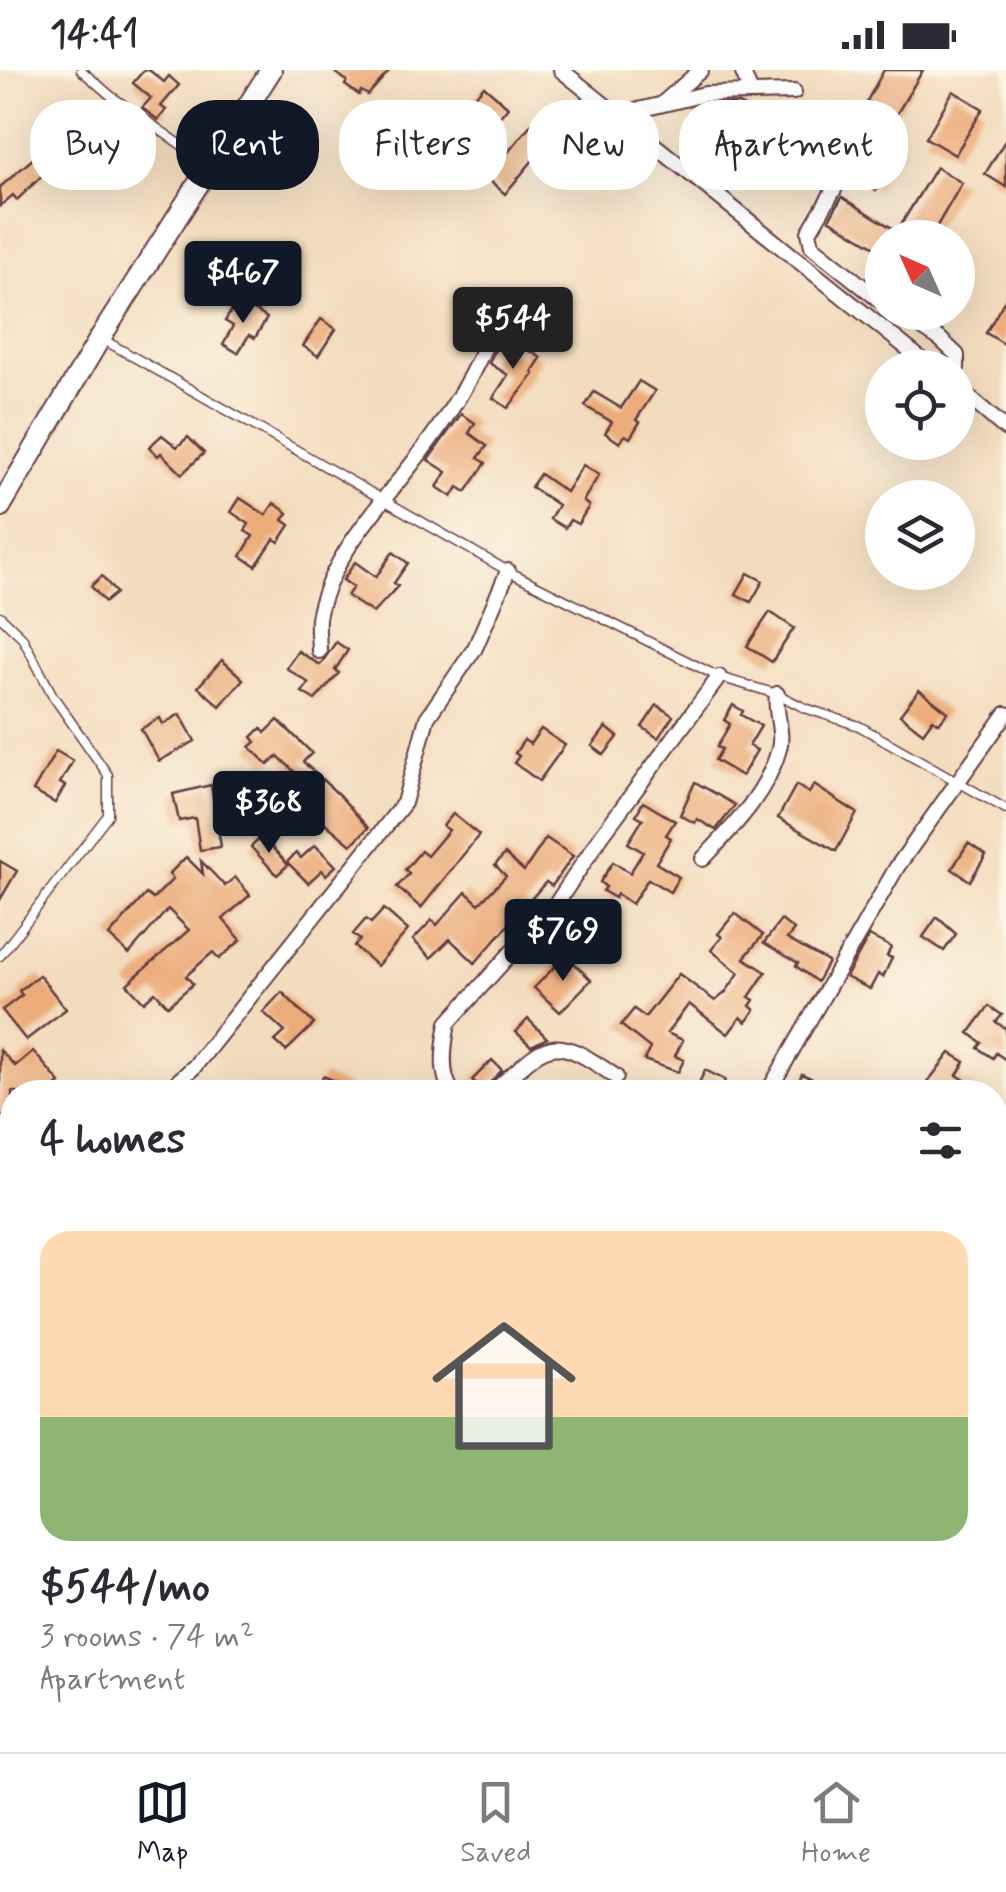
<!DOCTYPE html>
<html lang="en">
<head>
<meta charset="utf-8">
<style>
	:root { --surface:#fff; --page:#f7f7f7; --text:#2b2b33; --muted:#7c7c81; --line:#e1e1e2; --accent:#111827 }
	body { margin:0; font-family:Mynerve,sans-serif; background:var(--page); color:var(--text); height:100vh; display:flex; flex-direction:column; font-size:38px; white-space:nowrap }
	* { box-sizing:border-box; margin:0 }
	p { font-size:32px; color:var(--muted) }
	.icon { flex:none; width:55px; height:55px; fill:none; stroke:currentColor; stroke-width:2; stroke-linecap:round; stroke-linejoin:round }
	.map { position:relative; flex:1; overflow:hidden }
	.details { position:absolute; left:0px; top:1010px; width:1008px; height:672px; display:flex; flex-direction:column; background:var(--surface); border-radius:40px 40px 0 0; box-shadow:0 10px 40px #0002 }
	.details>* { flex:none }
	.banner { position:absolute; left:30px; top:30px; width:948px; height:90px; display:flex; gap:20px }
	.needle { width:65px; rotate:315deg }
	.fabs { position:absolute; left:865px; top:150px; display:grid; gap:20px }
	.fabs a { display:grid; place-items:center; width:110px; height:110px; border-radius:50%; background:var(--surface); box-shadow:0 10px 40px #0002; font-size:50px }
	.price { position:absolute; translate:-50% -85px; padding:0 22px; border-radius:10px; background:var(--accent); color:#fff; font-size:32px; line-height:65px; filter:drop-shadow(0 2px 5px #0008) }
	.price::after { content:''; position:absolute; left:50%; top:60px; width:30px; height:22px; margin-left:-15px; background:inherit; clip-path:polygon(0 0,100% 0,50% 100%) }
	.price.current { background:#222; color:#fff }
	ul { padding:0; list-style:none }
	li { display:grid; align-content:center; gap:20px; height:530px; padding:0 40px }
	li+li { border-top:2px solid var(--line) }
	li span { display:grid; place-items:center; height:310px; border-radius:30px; color:#555 }
	li>.icon { margin-inline-start:auto }
	span .icon { width:180px; height:180px; fill:#fffc; stroke-width:1 }
	li b { font-size:42px }
	h2 { display:flex; justify-content:space-between; align-items:center; height:120px; padding:0 40px; font-size:42px }
	.tag { padding:0 35px; border-radius:40px; background:var(--surface); box-shadow:0 10px 40px #0002; font-size:35px; line-height:90px }
	.tag.current { background:var(--accent); color:#fff }
	.status { display:flex; justify-content:space-between; align-items:center; height:70px; padding:0 50px; background:var(--surface); direction:ltr }
	.status svg { height:28px; fill:currentColor }
	.tabs { display:flex; justify-content:space-around; align-items:center; height:140px; border-top:2px solid var(--line); background:var(--surface); font-size:28px; color:var(--muted) }
	.tabs a { display:grid; justify-items:center; gap:5px }
	.tabs .current { color:var(--accent) }
	.map>svg:first-child { display:block }
	.building { fill:#ecac79 }
	.lines { fill:none; stroke-linecap:round; stroke-linejoin:round }
	.lane-casing { stroke:#633b41; stroke-width:11 }
	.street-casing { stroke:#633b41; stroke-width:18 }
	.secondary-casing { stroke:#633b41; stroke-width:24 }
	.lane { stroke:#fff; stroke-width:8 }
	.street { stroke:#fff; stroke-width:14 }
	.secondary { stroke:#fff; stroke-width:20 }
</style>
</head>
<body>
<div class="status"><b>14:41</b><svg viewBox="0 0 49 12"><path d="M0 12V9h3v3zM5 12V6h3v6zM10 12V3h3v9zM15 12V0h3v12zM26 1h20v11H26zM47 4h2v5h-2z"/></svg></div>
<div class="map">
<svg width="1006" height="1682" viewBox="0 0 1006 1682">
	<rect width="100%" height="100%" fill="#fcf5e5"/>
	<filter id="ink" filterUnits="userSpaceOnUse"><feTurbulence type="fractalNoise" baseFrequency=".01" numOctaves="2"/><feDisplacementMap in="SourceGraphic" scale="20" xChannelSelector="R" yChannelSelector="G"/><feConvolveMatrix kernelMatrix="1 2 1 2 8 2 1 2 1" color-interpolation-filters="sRGB"/></filter>
	<filter id="wash" filterUnits="userSpaceOnUse"><feTurbulence type="fractalNoise" baseFrequency=".0048" numOctaves="4" result="noise"/><feDisplacementMap in="SourceGraphic" scale="40" xChannelSelector="R" yChannelSelector="G"/><feGaussianBlur stdDeviation="2.25" result="paint"/><feColorMatrix in="noise" values="0 0 0 0 0 0 0 0 0 0 0 0 0 0 0 0 0 1.4 0 .05"/><feComposite in="paint" operator="in"/></filter>
	<g filter="url(#wash)">
		<rect width="100%" height="100%" fill="#f3dcbe"/>
		<g id="blocks">
			<g class="building">
				<polygon points="144,0 149,0 164,12 169,6 179,15 161,36 166,40 158,50 142,38 151,28 133,13"/>
				<polygon points="332,0 390,0 368,25 361,21 359,25 345,15 347,11"/>
				<polygon points="884,0 923,0 895,47 867,31"/>
				<polygon points="484,16 508,37 456,98 432,77"/>
				<polygon points="953,21 983,39 955,85 926,68"/>
				<polygon points="722,34 739,34 803,73 787,98 711,51"/>
				<polygon points="532,53 551,68 505,124 487,108"/>
				<polygon points="880,61 905,77 876,121 854,107"/>
				<polygon points="697,67 722,87 710,101 686,81"/>
				<polygon points="1006,69 1006,117 985,104"/>
				<polygon points="42,81 54,94 17,130 13,125 0,136 0,117"/>
				<polygon points="936,97 962,113 930,168 882,168 882,181 829,149 842,127 897,161"/>
				<polygon points="1006,228 1006,275 986,263"/>
				<polygon points="238,230 267,248 255,268 249,265 238,283 223,274 233,256 225,251"/>
				<polygon points="321,249 336,259 318,286 303,276"/>
				<polygon points="498,273 520,287 526,278 541,288 532,302 534,304 508,338 493,328 508,305 489,293"/>
				<polygon points="639,311 655,321 636,350 640,352 630,368 625,365 620,373 605,363 612,352 585,336 594,322 621,338"/>
				<polygon points="461,344 475,353 469,363 487,376 478,388 486,393 466,422 458,417 452,427 437,417 447,402 428,390"/>
				<polygon points="162,365 177,377 188,367 204,383 182,404 161,383 158,386 149,377"/>
				<polygon points="583,395 599,405 583,431 589,436 578,454 570,450 565,458 550,449 558,435 531,417 540,404 566,422"/>
				<polygon points="240,428 266,445 274,433 288,443 283,450 290,455 279,472 274,469 256,496 241,486 253,466 245,461 249,454 231,442"/>
				<polygon points="393,482 408,493 394,513 398,516 373,543 347,526 353,517 343,510 355,492 376,507"/>
				<polygon points="748,503 763,511 751,532 736,524"/>
				<polygon points="102,506 116,523 105,532 91,516"/>
				<polygon points="770,542 794,558 772,592 747,576"/>
				<polygon points="336,572 348,580 335,600 339,603 315,630 302,622 309,613 286,598 298,581 320,595"/>
				<polygon points="222,590 243,609 220,636 198,617"/>
				<polygon points="919,620 948,642 939,653 933,649 923,663 900,645"/>
				<polygon points="657,635 673,646 658,668 642,657"/>
				<polygon points="733,635 743,641 741,645 761,656 749,676 757,680 742,706 715,690 722,679 717,677 730,654 724,650"/>
				<polygon points="180,644 195,671 159,691 141,659 160,648 163,654"/>
				<polygon points="278,650 312,683 303,692 339,725 368,758 351,775 286,720 299,706 278,686 268,695 250,677 256,672 252,667 261,658 265,663"/>
				<polygon points="606,657 618,667 604,685 592,676"/>
				<polygon points="541,659 565,675 539,711 514,693 519,686 515,683 524,670 530,674"/>
				<polygon points="56,681 73,691 60,713 65,716 55,733 33,721"/>
				<polygon points="695,712 735,735 716,760 697,749 695,753 680,745"/>
				<polygon points="211,715 221,777 200,780 195,748 179,751 173,724"/>
				<polygon points="796,715 809,723 814,715 857,743 836,781 778,748"/>
				<polygon points="643,732 675,751 666,765 671,768 656,793 679,807 670,822 648,809 632,834 617,824 615,828 603,821 606,817 600,812 613,792 630,803 643,782 628,773 643,749 636,745"/>
				<polygon points="453,744 479,765 421,838 397,817 409,804 405,800 421,781 427,786 449,760 443,756"/>
				<polygon points="262,766 288,795 277,805 251,777"/>
				<polygon points="546,768 573,786 552,816 546,812 475,893 450,869 431,888 413,870 432,850 437,855 466,822 479,834 506,806 495,795 505,784 524,801"/>
				<polygon points="968,773 986,785 970,811 952,799"/>
				<polygon points="315,775 336,796 326,805 322,800 308,813 287,792 296,783 301,788"/>
				<polygon points="186,787 203,804 201,791 225,816 235,807 250,825 223,849 241,870 219,889 213,882 186,906 193,914 168,936 155,922 144,932 127,914 189,860 168,839 129,884 109,866 146,824 153,829 173,809 169,804"/>
				<polygon points="0,791 17,801 0,830"/>
				<polygon points="384,839 408,860 377,896 354,876 360,870 353,864 366,849 371,853"/>
				<polygon points="735,843 763,865 744,888 766,902 749,927 754,930 750,936 755,940 746,952 741,947 728,964 689,934 667,963 683,970 675,986 684,990 678,1002 644,990 650,978 621,955 634,939 645,947 679,904 715,931 725,923 739,903 711,880 722,867 718,864"/>
				<polygon points="937,847 956,864 944,881 923,867"/>
				<polygon points="781,850 794,860 787,869 828,892 817,912 796,896 798,893 764,873"/>
				<polygon points="869,866 891,877 887,886 892,888 883,907 878,904 870,919 846,907"/>
				<polygon points="566,885 591,910 560,942 534,918"/>
				<polygon points="39,905 66,939 26,970 2,940 22,925 19,921"/>
				<polygon points="282,922 314,954 286,981 275,971 285,962 263,942"/>
				<polygon points="989,936 1002,945 996,952 1006,959 1006,990 996,983 993,988 978,978 982,973 969,963"/>
				<polygon points="528,949 547,968 531,976 516,962"/>
				<polygon points="0,980 15,996 33,981 60,1013 49,1022 12,1022 12,1039 0,1047"/>
				<polygon points="950,983 965,992 957,1005 984,1022 920,1022"/>
				<polygon points="492,990 502,1000 483,1020 472,1010"/>
				<polygon points="705,1000 725,1010 719,1022 695,1022"/>
				<polygon points="802,1004 840,1022 794,1022"/>
				<polygon points="323,1006 361,1022 316,1022"/>
				<polygon points="122,1670 173,1670 161,1682 110,1682"/>
			</g>
		</g>
	</g>
	<g filter="url(#ink)">
		<use href="#blocks" fill-opacity="0" stroke="#633b41" stroke-width="2.5"/>
		<g class="lines">
			<defs>
				<g id="lane">
					<polyline points="81,0 111,26 210,95"/>
					<polyline points="104,270 508,501 719,607 777,624 805,638 859,656 1006,739"/>
					<polyline points="0,546 22,567 53,626 108,705 108,745 0,886"/>
				</g>
				<g id="street">
					<polyline points="561,0 932,298"/>
					<polyline points="742,0 750,21"/>
					<polyline points="664,32 701,0"/>
					<polyline points="618,45 705,24 794,22"/>
					<polyline points="870,58 809,162 812,176 882,232"/>
					<polyline points="898,242 940,269 957,285 957,298"/>
					<polyline points="958,318 1006,359"/>
					<path d="M 319,581 C 319,569 316,554 319,543 C 334,478 390,426 427,374 C 454,338 475,302 492,260"/>
					<path d="M 703,789 C 733,757 767,723 779,679 C 784,662 774,642 777,624"/>
					<polyline points="166,1022 194,997 404,733 427,648 475,578 508,501"/>
					<path d="M 453,1022 C 439,1006 444,974 448,953 L 558,831 L 602,765 L 719,607"/>
					<path d="M 493,1022 C 550,971 550,961 616,1007"/>
					<polyline points="768,1022 897,797 1006,644"/>
					<polyline points="0,1123 12,1114"/>
					<polyline points="995,1172 1006,1159"/>
					<polyline points="0,1406 12,1427"/>
					<polyline points="995,1461 1006,1450"/>
					<polyline points="0,1626 12,1610"/>
					<polyline points="210,1670 224,1682"/>
					<polyline points="612,1682 622,1670"/>
				</g>
				<polyline id="secondary" points="0,437 100,268 271,0"/>
			</defs>
			<use href="#lane" class="lane-casing"/>
			<use href="#street" class="street-casing"/>
			<use href="#secondary" class="secondary-casing"/>
			<use href="#lane" class="lane"/>
			<use href="#street" class="street"/>
			<use href="#secondary" class="secondary"/>
		</g>
	</g>
</svg>
<div class="fabs">
<a><svg class="needle" viewBox="-14 -14 28 28"><path d="M0-13l5 13h-10z" fill="#e53935"/><path d="M0 13l5-13h-10z" fill="#7c7c81"/></svg></a>
<a><svg class="icon" aria-label="locate" viewBox="0 0 24 24"><circle cx="12" cy="12" r="6"/><path d="M12 2v4M12 18v4M2 12h4M18 12h4"/></svg></a>
<a><svg class="icon" aria-label="layers" viewBox="0 0 24 24"><path d="M12 4l9 5-9 5-9-5zM3 14l9 5 9-5"/></svg></a>
</div>
<b class="price" style="left:243px;top:256px">$467</b>
<b class="price current" style="left:513px;top:302px">$544</b>
<b class="price" style="left:269px;top:786px">$368</b>
<b class="price" style="left:563px;top:914px">$769</b>
<div class="banner">
<a class="tag">Buy</a>
<a class="tag current">Rent</a>
<a class="tag">Filters</a>
<a class="tag">New</a>
<a class="tag">Apartment</a>
</div>
<section class="details">
<h2>4 homes<svg class="icon" aria-label="filters" viewBox="0 0 24 24"><path d="M4 7h16M4 17h16"/><circle cx="9" cy="7" r="2"/><circle cx="15" cy="17" r="2"/></svg></h2>
<ul>
<li><span style="background:linear-gradient(#ffd9b3 60%,#8fb573 0)"><svg class="icon" aria-label="home" viewBox="0 0 24 24"><path d="M3 11l9-7 9 7M6 9v11h12V9"/></svg></span><div><b>$544/mo</b><p>3 rooms · 74 m²</p><p>Apartment</p></div></li>
</ul>
</section>
</div>
<nav class="tabs">
<a class="current"><svg class="icon" aria-label="map" viewBox="0 0 24 24"><path d="M3 6l6-2 6 2 6-2v14l-6 2-6-2-6 2zM9 4v14M15 6v14"/></svg>Map</a>
<a><svg class="icon" aria-label="saved" viewBox="0 0 24 24"><path d="M7 4h10v16l-5-4-5 4z"/></svg>Saved</a>
<a><svg class="icon" aria-label="home" viewBox="0 0 24 24"><path d="M3 11l9-7 9 7M6 9v11h12V9"/></svg>Home</a>
</nav>
</body>
</html>
